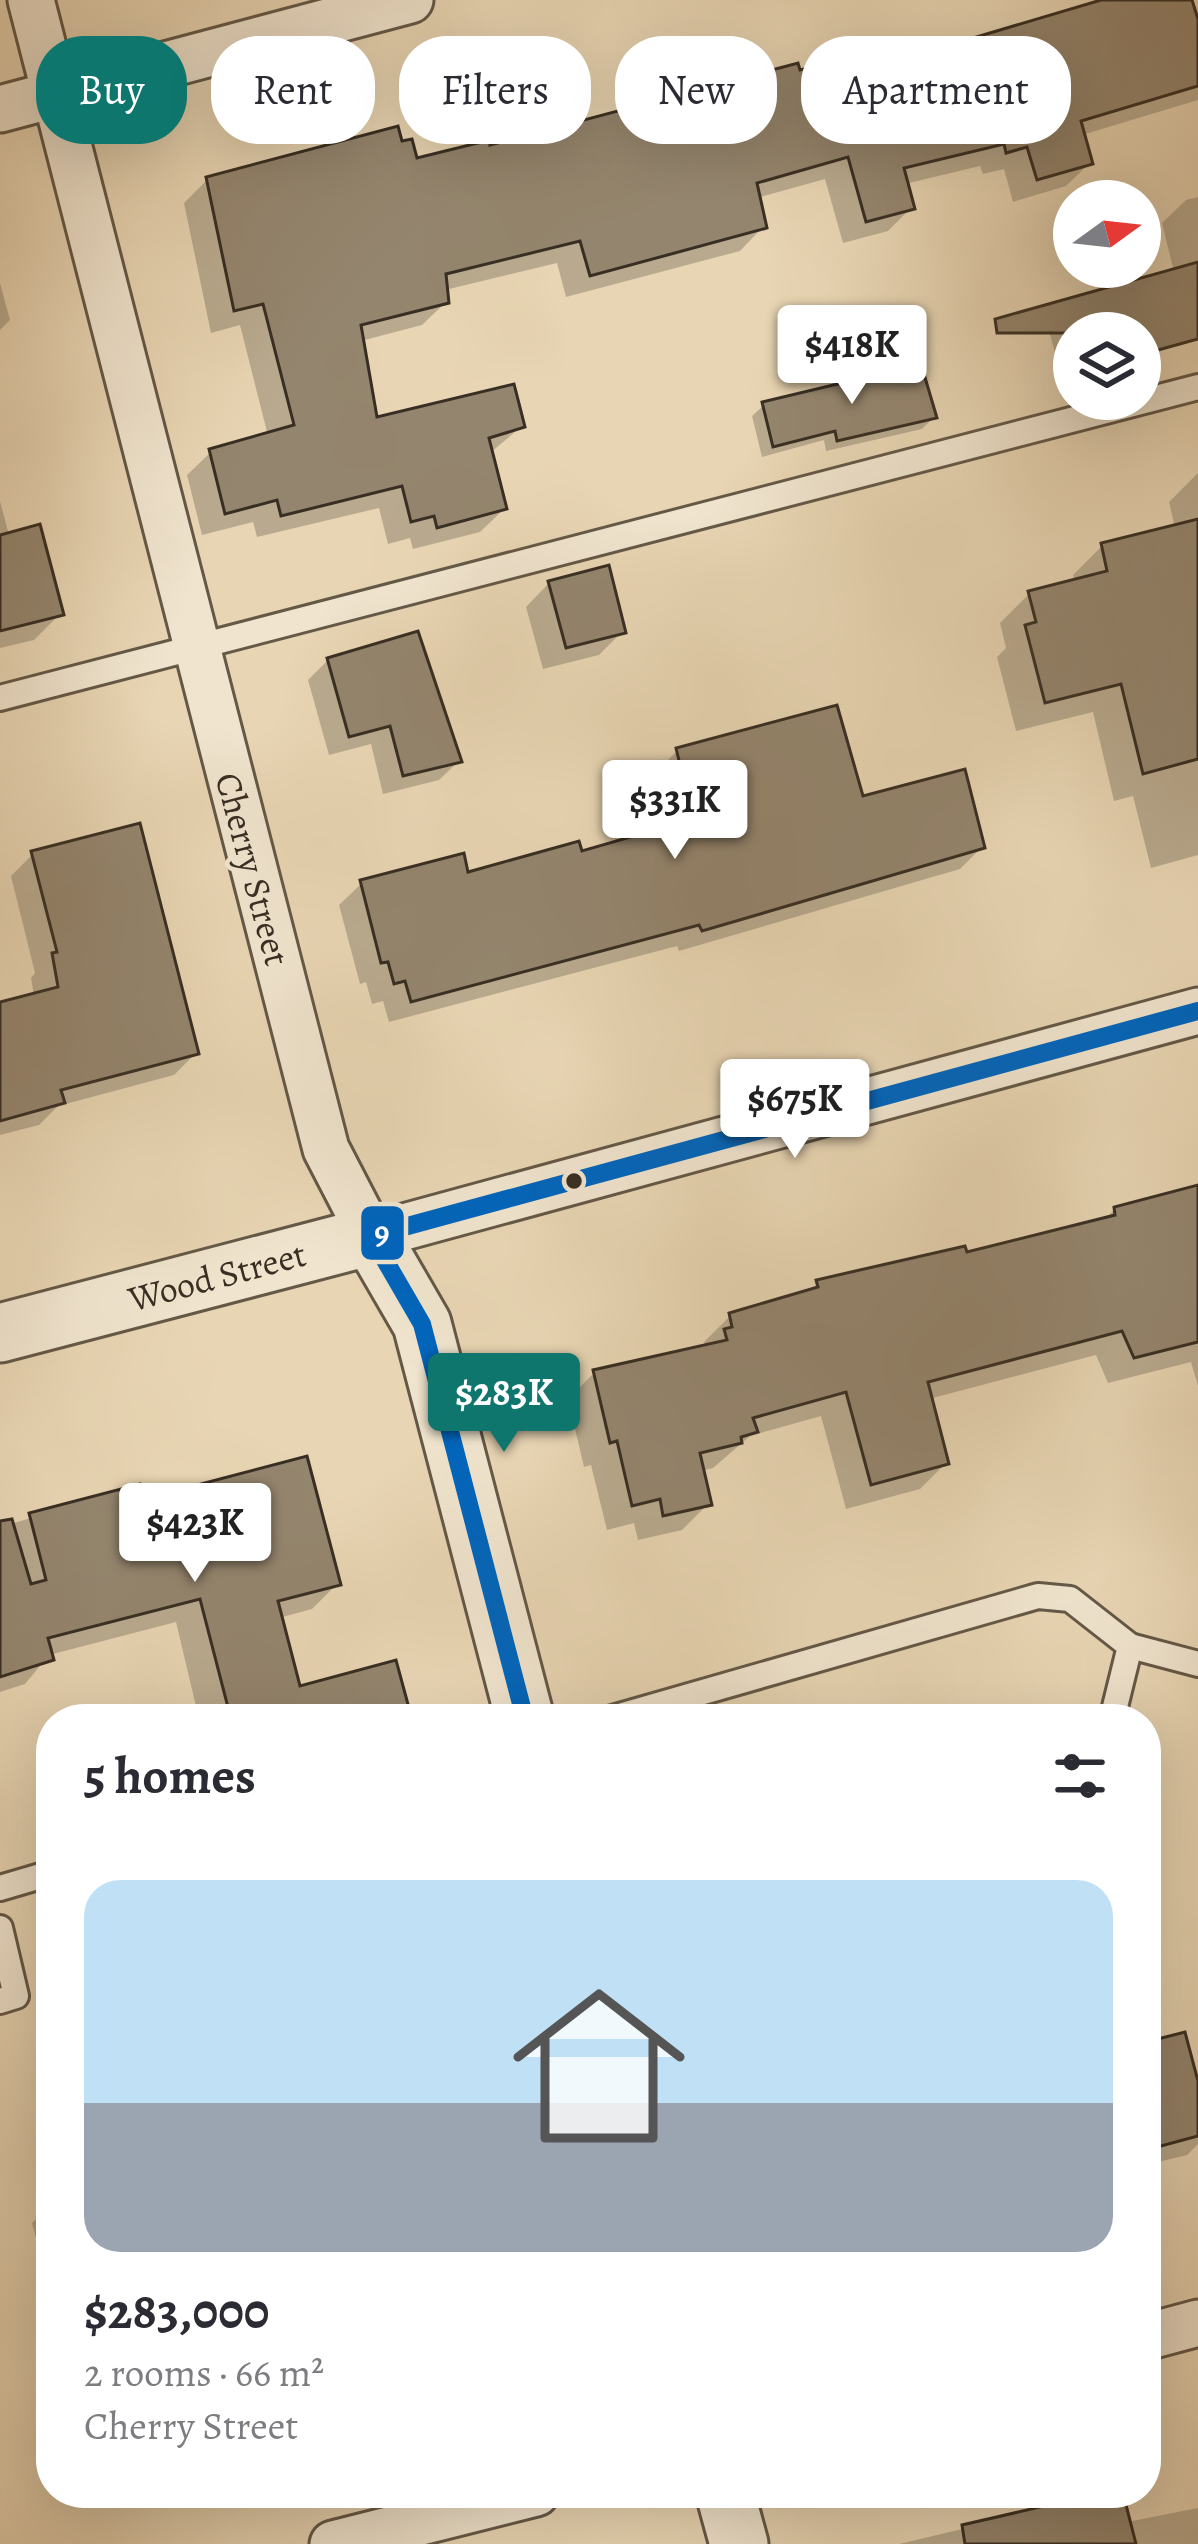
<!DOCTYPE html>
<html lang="en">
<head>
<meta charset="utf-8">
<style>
	:root { --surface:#fff; --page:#f7f7f7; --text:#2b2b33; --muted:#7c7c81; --line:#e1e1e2; --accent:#0f766e }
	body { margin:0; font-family:Alegreya,serif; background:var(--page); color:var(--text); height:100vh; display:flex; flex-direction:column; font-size:45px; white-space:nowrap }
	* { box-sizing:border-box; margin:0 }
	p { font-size:39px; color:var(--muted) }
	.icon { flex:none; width:66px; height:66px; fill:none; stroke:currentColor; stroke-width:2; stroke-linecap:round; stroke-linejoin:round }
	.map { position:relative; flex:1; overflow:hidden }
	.details { position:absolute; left:36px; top:1704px; width:1125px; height:804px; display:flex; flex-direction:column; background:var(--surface); border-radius:48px; box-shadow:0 12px 48px #0002 }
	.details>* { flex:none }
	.banner { position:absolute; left:36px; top:36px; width:1128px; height:108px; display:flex; gap:24px }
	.needle { width:78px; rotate:75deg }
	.fabs { position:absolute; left:1053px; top:180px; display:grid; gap:24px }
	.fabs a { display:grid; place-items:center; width:108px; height:108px; border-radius:50%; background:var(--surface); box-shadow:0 12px 48px #0002; font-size:60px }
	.price { position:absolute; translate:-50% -102px; padding:0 27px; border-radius:12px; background:#fff; color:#222; font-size:39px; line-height:78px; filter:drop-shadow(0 3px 6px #0008) }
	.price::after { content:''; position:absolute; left:50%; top:72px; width:36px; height:27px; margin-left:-18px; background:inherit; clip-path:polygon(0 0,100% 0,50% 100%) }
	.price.selected { background:var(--accent); color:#fff }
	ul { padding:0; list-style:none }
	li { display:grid; align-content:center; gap:24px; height:636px; padding:0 48px }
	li+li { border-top:3px solid var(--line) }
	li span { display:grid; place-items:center; height:372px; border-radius:36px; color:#555 }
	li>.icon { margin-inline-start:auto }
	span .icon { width:216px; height:216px; fill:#fffc; stroke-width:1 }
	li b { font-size:51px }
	h2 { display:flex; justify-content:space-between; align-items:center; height:144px; padding:0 48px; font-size:51px }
	.pill { padding:0 42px; border-radius:48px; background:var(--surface); box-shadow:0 12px 48px #0002; font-size:42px; line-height:108px }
	.pill.selected { background:var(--accent); color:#fff }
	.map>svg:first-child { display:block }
	.shadow { fill:#0003 }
	.building { fill:#94856e; stroke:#382e23; stroke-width:3 }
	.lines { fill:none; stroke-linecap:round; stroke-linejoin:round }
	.service-casing { stroke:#645847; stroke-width:30 }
	.minor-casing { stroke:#645847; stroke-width:51 }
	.tertiary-casing { stroke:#645847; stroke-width:63 }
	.service { stroke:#f0e4ce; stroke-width:24 }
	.minor { stroke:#f0e4ce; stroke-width:45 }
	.tertiary { stroke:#f0e4ce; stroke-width:57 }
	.bus-1-casing { stroke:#f0e4ce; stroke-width:27 }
	.bus-1 { stroke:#0065bd; stroke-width:18 }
	.bus-dot { fill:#382e23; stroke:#f0e4ce; stroke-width:4.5 }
	.labels { text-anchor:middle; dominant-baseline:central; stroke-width:9; stroke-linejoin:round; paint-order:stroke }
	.street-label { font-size:36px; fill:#382e23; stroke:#f0e4ce }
	.line-badge { stroke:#f0e4ce; stroke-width:4.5 }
	.badge-label { font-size:33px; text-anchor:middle; font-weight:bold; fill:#fff }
</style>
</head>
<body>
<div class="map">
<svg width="1198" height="2544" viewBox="0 0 1198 2544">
	<rect width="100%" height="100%" fill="#e8d5b3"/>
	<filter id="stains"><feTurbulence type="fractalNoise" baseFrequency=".00167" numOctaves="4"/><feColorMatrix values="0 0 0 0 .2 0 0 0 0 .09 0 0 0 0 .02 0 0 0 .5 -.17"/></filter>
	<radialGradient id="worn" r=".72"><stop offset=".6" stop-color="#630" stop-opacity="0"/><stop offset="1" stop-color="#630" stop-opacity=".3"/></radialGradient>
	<g class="shadow">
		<polygon points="1112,0 1189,0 1198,30 1198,100 1082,135 1090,163 1066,186 1013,202 1004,169 983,174 980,166 905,184 911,208 888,231 843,243 825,179 757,198 763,227 740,251 566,297 557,263 445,290 446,302 422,325 361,341 375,420 522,426 490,453 504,509 480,532 413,549 410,538 388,544 379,508 257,537 253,522 202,535 187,475 211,452 268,436 240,325 211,333 184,203 207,180 399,145 415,162 487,149 798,74 904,62"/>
		<polygon points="1198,197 1198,338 1150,351 1140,361 1140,333 1074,333 1074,389 1066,391 1047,324 1174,272 1162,223 1186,200"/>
		<polygon points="0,283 10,320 0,330"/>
		<polygon points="764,405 934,417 922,429 826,451 824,440 762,457 752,416"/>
		<polygon points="1198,473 1198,855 1151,868 1133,796 1114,801 1093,712 1016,731 997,657 1006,648 1000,623 1030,593 1075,582 1073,575 1102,546 1175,528 1169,502"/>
		<polygon points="0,501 9,535 60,614 34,640 0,648"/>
		<polygon points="549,583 622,632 599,655 543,669 526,607"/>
		<polygon points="328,660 459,761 439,780 383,794 371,744 329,755 308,680"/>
		<polygon points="677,751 861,799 982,847 960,869 679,951 677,946 389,1022 383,1001 372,1004 366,982 360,984 339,905 362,883 466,876 580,854 668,829 655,773"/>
		<polygon points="33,854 196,1053 174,1075 58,1106 39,1125 0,1135 0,1005 34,996 31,978 35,973 11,876"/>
		<polygon points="1198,1184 1198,1386 1191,1362 1108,1383 1096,1355 929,1399 946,1463 920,1489 846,1509 821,1416 750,1436 713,1468 701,1471 708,1504 682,1530 638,1540 634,1523 607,1530 591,1465 584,1467 568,1399 594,1373 706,1348 704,1342 730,1316 807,1294 818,1283 1103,1221 1115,1209"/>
		<polygon points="137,1487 141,1503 337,1584 312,1609 279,1618 298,1690 409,1719 199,1719 176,1622 49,1655 25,1684 0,1692 0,1527"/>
		<polygon points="1146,2045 1198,2089 1198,2144 1187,2155 1146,2165"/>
		<polygon points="51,2204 51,2294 32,2223"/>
		<polygon points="1114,2493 1120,2493 1127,2522 1198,2508 1198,2544 899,2544"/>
	</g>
	<g class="building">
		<polygon points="1101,0 1192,0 1198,19 1198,86 1081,121 1093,164 1037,180 1027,147 1006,153 1004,144 904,168 915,209 866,222 848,157 757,183 767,228 590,276 580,241 446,274 449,303 361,325 377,417 514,384 525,427 489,438 507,509 437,528 434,516 411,522 402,486 281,516 277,500 225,514 209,449 294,425 263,304 234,311 206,177 398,126 402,141 412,139 417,158 490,140 490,145 798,63 800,70 904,44 906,58"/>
		<polygon points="1198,262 1198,339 1140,355 1140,333 997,333 995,319"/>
		<polygon points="921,364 937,418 837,441 835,431 773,447 762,402"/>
		<polygon points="1198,519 1198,759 1143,774 1121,684 1045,703 1025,625 1036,622 1028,591 1107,571 1101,543"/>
		<polygon points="40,524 64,615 0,631 0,535"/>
		<polygon points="609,565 626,633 566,648 548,581"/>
		<polygon points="418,631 462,762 403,776 390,726 349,737 327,658"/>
		<polygon points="837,705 863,796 965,769 985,848 702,931 699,925 411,1002 405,981 394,984 388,962 381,963 360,880 464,853 468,872 579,841 582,851 693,819 676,748"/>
		<polygon points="140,823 199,1054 61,1090 65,1103 0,1121 0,1002 58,987 52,953 57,952 31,851"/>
		<polygon points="1198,1185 1198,1342 1134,1358 1122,1331 928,1382 949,1464 871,1485 846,1392 753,1418 758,1432 741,1437 742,1443 700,1453 712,1505 663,1516 660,1499 632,1506 617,1441 610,1443 593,1370 727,1340 724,1329 732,1327 729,1313 818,1287 816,1280 965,1246 967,1252 1115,1215 1114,1207"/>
		<polygon points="307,1456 341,1585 278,1601 300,1686 396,1660 412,1719 231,1719 200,1599 48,1638 54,1660 0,1677 0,1521 12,1519 31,1584 46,1580 29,1513 140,1484 144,1499"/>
		<polygon points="1185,2032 1198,2081 1198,2136 1146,2150 1146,2042"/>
		<polygon points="1101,2493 1123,2493 1136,2544 965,2544 962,2525"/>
	</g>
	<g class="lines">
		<defs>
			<g id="service">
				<polyline points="0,698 1198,387"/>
				<polyline points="1130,1646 1198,1664"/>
				<polyline points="609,1719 1038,1596 1070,1599 1130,1646 1112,1719"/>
				<polyline points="0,1888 51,1873"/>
				<polyline points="0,1928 16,1996 0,2001"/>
			</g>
			<g id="minor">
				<polyline points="31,0 326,1149 371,1236 1198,1011"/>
				<polyline points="0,109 410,0"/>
				<polyline points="1146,2337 1198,2323"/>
				<polyline points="333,2544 536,2493"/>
			</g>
			<g id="tertiary">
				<polyline points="0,1333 371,1236 422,1324 525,1719"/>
				<polyline points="725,2493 739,2544"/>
			</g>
		</defs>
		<use href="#service" class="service-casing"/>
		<use href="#minor" class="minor-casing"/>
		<use href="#tertiary" class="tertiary-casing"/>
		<use href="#service" class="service"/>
		<use href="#minor" class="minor"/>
		<use href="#tertiary" class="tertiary"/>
		<defs>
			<polyline id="bus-1" points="525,1719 422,1324 371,1236 1198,1011"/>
		</defs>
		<use href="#bus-1" class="bus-1-casing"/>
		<use href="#bus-1" class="bus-1"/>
	</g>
	<circle class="bus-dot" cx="574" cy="1181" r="10"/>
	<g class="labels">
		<g class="street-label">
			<text transform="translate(253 869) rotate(75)">Cherry Street</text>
			<text transform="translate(217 1276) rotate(-15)">Wood Street</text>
		</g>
	</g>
	<rect class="line-badge" x="359" y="1204" width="47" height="58" rx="12" fill="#0065bd"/>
	<g class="badge-label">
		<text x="382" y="1244">9</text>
	</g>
	<rect width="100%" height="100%" filter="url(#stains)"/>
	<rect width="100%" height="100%" fill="url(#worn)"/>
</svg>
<div class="fabs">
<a><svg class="needle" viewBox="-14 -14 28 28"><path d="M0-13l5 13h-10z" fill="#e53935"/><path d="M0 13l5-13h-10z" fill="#7c7c81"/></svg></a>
<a><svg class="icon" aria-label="layers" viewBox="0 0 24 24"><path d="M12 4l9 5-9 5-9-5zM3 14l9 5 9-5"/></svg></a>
</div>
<b class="price" style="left:852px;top:407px">$418K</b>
<b class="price" style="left:675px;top:862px">$331K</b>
<b class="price" style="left:795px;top:1161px">$675K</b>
<b class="price selected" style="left:504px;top:1455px">$283K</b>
<b class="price" style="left:195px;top:1585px">$423K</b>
<div class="banner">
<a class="pill selected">Buy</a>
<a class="pill">Rent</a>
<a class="pill">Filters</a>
<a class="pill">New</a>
<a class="pill">Apartment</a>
</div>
<section class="details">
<h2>5 homes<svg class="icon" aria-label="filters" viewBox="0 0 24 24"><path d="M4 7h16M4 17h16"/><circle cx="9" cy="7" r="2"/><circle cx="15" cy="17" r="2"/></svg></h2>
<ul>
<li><span style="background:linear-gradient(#bfe0f5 60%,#9aa5b1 0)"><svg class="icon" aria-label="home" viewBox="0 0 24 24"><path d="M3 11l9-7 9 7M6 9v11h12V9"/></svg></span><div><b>$283,000</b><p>2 rooms · 66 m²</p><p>Cherry Street</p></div></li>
</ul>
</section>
</div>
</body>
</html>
